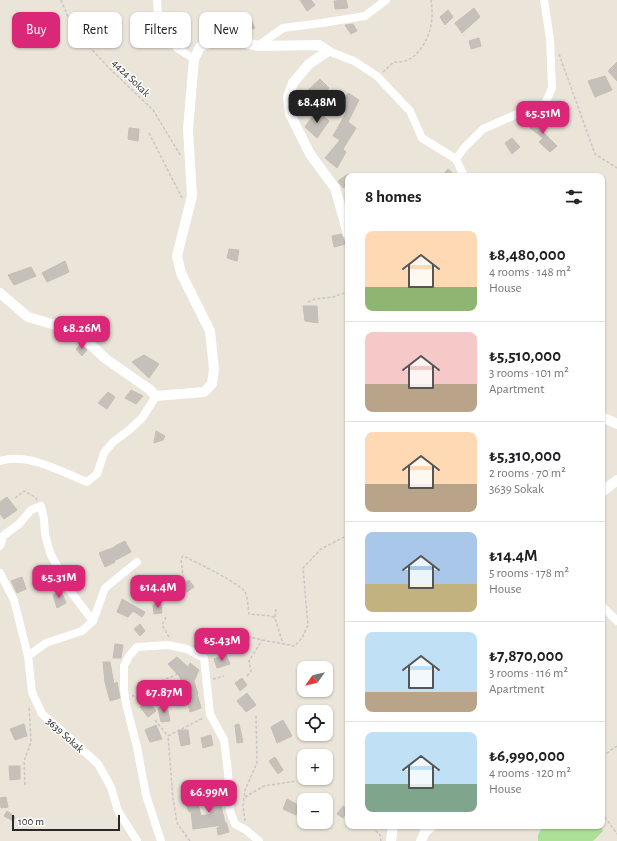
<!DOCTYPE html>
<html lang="en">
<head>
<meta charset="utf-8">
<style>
	:root { --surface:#fff; --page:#f6f6f6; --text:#202124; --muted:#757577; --line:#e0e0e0; --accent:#db2777 }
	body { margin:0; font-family:"Alegreya Sans",sans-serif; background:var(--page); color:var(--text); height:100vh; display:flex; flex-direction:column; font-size:15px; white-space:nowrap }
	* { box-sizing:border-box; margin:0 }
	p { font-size:13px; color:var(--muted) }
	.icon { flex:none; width:22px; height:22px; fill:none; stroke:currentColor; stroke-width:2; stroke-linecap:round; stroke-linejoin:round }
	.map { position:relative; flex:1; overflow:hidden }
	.details { position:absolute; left:345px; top:173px; width:260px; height:656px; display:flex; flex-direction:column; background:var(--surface); border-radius:8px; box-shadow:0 1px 3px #0004 }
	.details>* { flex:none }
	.top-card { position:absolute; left:12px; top:12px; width:273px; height:36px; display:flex; gap:8px }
	.needle { width:26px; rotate:236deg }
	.fabs { position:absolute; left:297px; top:661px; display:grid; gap:8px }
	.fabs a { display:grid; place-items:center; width:36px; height:36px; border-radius:8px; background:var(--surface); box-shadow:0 1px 3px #0004; font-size:20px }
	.scale { position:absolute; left:12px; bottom:10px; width:108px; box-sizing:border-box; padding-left:4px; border:2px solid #282828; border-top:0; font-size:11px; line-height:14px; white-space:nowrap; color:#282828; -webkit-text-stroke:3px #fff; paint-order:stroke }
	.price { position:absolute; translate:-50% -34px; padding:0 9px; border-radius:8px; background:var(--accent); color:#fff; font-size:13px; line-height:26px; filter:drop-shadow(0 1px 2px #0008) }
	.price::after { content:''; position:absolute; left:50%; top:24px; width:12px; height:9px; margin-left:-6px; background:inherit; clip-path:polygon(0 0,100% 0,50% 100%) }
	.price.on { background:#222; color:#fff }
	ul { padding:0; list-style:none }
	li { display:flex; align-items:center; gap:12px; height:100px; padding:0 20px }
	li+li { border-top:1px solid var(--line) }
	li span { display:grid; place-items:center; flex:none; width:112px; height:80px; border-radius:8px; color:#555 }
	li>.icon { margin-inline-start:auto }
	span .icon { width:48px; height:48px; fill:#fffc; stroke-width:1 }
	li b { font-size:17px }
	h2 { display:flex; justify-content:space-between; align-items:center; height:48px; padding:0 20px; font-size:17px }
	.chip { padding:0 14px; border-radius:8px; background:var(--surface); box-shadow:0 1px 3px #0004; font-size:14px; line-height:36px }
	.chip.on { background:var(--accent); color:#fff }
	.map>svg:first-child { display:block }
	.green { fill:#ace097 }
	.building { fill:#c5c0b9; stroke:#c5bfb3 }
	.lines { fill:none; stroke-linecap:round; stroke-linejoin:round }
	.path { stroke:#c7c7c7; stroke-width:1.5; stroke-dasharray:3 2; stroke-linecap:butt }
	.minor { stroke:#fff; stroke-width:8 }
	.tertiary { stroke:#fff; stroke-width:10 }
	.labels { text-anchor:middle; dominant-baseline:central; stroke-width:3; stroke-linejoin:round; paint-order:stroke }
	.street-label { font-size:11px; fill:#282828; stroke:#fff }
</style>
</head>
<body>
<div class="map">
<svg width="617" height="841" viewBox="0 0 617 841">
	<rect width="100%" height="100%" fill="#eae4d9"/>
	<polygon class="green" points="543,826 600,826 603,831 593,841 538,841 538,835"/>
	<g class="building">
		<polygon points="300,0 311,0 315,5 307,11"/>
		<polygon points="346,0 348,8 335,9 334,1"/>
		<polygon points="474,8 480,17 462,33 455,23"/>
		<polygon points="448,10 453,17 445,25 440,17"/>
		<polygon points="248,14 255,28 241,35 235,19"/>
		<polygon points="353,24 357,31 351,34 345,25"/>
		<polygon points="479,38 481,46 471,49 469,41"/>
		<polygon points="617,62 617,81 608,71"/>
		<polygon points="605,76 612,90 595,97 588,81"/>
		<polygon points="320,79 329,88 315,101 306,92"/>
		<polygon points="348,93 359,100 348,122 356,128 343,149 346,152 337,168 325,158 340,140 333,136 346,113 340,108"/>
		<polygon points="317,110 329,121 317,138 305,127"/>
		<polygon points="537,116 544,123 539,128 557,146 550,152 539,142 543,138 529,127"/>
		<polygon points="129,128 139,129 138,141 128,139"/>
		<polygon points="512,138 520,147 512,154 505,143"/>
		<polygon points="448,169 456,176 442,176"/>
		<polygon points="348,174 348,184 343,188 338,181"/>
		<polygon points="341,234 346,244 334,247 332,236"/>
		<polygon points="229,249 239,250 237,261 227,258"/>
		<polygon points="65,261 69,272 47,282 42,273"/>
		<polygon points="31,267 36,276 14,285 8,275"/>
		<polygon points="303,306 317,306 318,323 305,321"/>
		<polygon points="81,344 87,350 82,356 76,349"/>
		<polygon points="144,355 159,364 149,378 132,362"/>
		<polygon points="131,390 143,396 136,404 125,398"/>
		<polygon points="108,392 115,397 107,409 98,403"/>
		<polygon points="156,431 165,436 163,440 154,443"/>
		<polygon points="7,497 17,510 4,519 0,514 0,502"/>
		<polygon points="125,541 131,552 114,561 115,562 105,567 99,553 115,547 115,546"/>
		<polygon points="22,577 26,589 17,593 11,581"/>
		<polygon points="189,580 194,587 187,592 182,585"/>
		<polygon points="61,591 66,603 57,608 53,595"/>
		<polygon points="122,599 145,612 142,617 133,611 128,617 117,612"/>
		<polygon points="161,604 162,613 154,614 153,605"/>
		<polygon points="140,624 145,631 140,636 134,629"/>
		<polygon points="115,644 123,645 121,658 113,658"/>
		<polygon points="226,655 230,664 217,668 214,659"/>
		<polygon points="177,657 188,667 190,663 199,670 194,681 198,694 197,694 201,708 190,712 180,677 168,664"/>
		<polygon points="103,662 110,662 114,684 117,682 120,698 110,701 105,682"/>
		<polygon points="242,678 247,685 240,691 235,683"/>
		<polygon points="247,693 256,705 246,712 237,701"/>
		<polygon points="148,701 156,711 148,717 140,707"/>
		<polygon points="167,706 170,721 161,722 158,708"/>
		<polygon points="283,720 292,736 277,743 271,727"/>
		<polygon points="24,724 27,736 15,740 10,729"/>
		<polygon points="239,724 243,742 237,743 235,725"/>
		<polygon points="156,725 162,739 150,742 145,730"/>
		<polygon points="178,730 188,730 190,744 181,746"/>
		<polygon points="211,735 213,745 203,748 201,738"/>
		<polygon points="275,757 283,770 278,774 269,761"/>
		<polygon points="9,766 20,766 20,779 10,780"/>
		<polygon points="209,791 220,791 221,800 220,801 225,823 226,822 229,832 218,835 217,828 223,825 193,829 191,811 189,812 185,802 197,800 201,816 211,814"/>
		<polygon points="6,797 8,807 1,808 0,798"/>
		<polygon points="287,799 300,806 296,815 283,809"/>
		<polygon points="343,806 348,810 343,818 337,814"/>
		<polygon points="7,811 15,817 13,821 4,816"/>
	</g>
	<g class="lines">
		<g class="path">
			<polyline points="61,0 73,29 108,67 153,110 181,156"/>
			<polyline points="559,54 595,154 617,168"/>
			<path d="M 383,72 L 394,62 C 406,62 411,60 419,51 C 431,36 434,19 431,0"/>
			<polyline points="149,133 182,198"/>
			<polyline points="308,302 315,299 333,297 348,292"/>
			<polyline points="15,498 24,491 35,497 37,500"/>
			<path d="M 175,585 L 183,576 L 181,559 L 183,556 C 194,561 241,584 245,592 C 248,597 248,609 249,614 L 271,616 L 275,618 L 283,644"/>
			<polyline points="166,617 162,625 169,637"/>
			<polyline points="275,617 276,609"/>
			<polyline points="211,654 251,637 262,640 295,646 302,638 308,625 303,568 321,549 348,535"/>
			<polyline points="247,676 251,671 249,661 262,640"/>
			<polyline points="213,679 224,676"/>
			<polyline points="132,695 142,701 149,690 163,680 178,674 182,671"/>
			<polyline points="155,720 168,736"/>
			<polyline points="602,755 604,755 617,746"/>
			<polyline points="25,785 24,761 31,742 29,706"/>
			<polyline points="245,797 264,786 296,781"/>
			<polyline points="602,813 617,834"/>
			<polyline points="245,821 243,805 245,790 257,763 256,714"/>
			<polyline points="372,827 380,835 381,841"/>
			<polyline points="190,841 177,823 173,798 168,736 203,718"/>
		</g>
		<g class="minor">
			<polyline points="157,0 158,14 177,48 194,59"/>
			<polyline points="258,46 283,28 322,23 365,16 386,0"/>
			<polyline points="328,51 354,61 377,76 410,111 422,138 456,159 464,148 483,129 515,115 545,104 552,88 550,39 544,0"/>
			<polyline points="456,159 464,176"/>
			<path d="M 0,461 C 27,452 62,472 87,482 L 97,474 L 104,453 L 113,442 L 128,431 L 142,418 L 156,396"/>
			<polyline points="0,546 3,536 19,524 31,510 41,506 44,519 45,534 50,553 71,592 93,621"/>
			<polyline points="0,573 14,600 28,656 32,692 42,714 71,739 98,764 111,787 118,811 137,841"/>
			<polyline points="602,606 617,621"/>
			<polyline points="28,656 46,643 82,631 93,621 105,588 137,562"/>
			<polyline points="161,841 146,795 137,747 126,704 124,690 124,666 129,656 137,647 168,645 187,649 204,658 210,714 224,740 228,772 230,811 235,824 246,830 259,841"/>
		</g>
		<g class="tertiary">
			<polyline points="0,293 28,317 76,331 106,359 149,389 156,396 204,392 212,384 214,369 210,331 181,273 177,256 192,196 188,129 194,59 200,47 222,37 258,46 319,45 328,51 309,64 293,83 288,97 290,114 310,154 335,188 348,234"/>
			<polyline points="602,417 617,424"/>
			<polyline points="602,492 617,480"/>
			<polyline points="391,841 393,826"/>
			<polyline points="421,841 425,832 432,826"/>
		</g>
	</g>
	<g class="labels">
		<g class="street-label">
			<text transform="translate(131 78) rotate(44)">4424 Sokak</text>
			<text transform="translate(65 735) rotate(42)">3639 Sokak</text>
		</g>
	</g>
</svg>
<div class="fabs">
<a><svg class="needle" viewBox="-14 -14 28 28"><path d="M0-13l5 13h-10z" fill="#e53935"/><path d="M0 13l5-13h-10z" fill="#757577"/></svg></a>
<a><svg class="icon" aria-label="locate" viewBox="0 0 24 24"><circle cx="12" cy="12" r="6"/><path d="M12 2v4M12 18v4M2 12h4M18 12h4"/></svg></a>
<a>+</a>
<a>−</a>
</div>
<div class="scale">100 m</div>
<b class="price on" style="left:317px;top:124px">₺8.48M</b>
<b class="price" style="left:543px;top:135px">₺5.51M</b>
<b class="price" style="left:82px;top:350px">₺8.26M</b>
<b class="price" style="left:59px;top:599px">₺5.31M</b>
<b class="price" style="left:158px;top:609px">₺14.4M</b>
<b class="price" style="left:222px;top:662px">₺5.43M</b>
<b class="price" style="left:164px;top:714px">₺7.87M</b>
<b class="price" style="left:209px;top:814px">₺6.99M</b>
<div class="top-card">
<a class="chip on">Buy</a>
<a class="chip">Rent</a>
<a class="chip">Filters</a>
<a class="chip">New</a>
</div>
<section class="details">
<h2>8 homes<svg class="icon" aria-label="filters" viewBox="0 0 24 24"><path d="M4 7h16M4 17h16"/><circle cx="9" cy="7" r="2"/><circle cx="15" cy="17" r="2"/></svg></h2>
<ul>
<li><span style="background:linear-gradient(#ffd9b3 70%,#8fb573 0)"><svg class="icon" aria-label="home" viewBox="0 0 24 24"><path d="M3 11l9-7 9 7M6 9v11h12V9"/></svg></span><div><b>₺8,480,000</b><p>4 rooms · 148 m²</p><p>House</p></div></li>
<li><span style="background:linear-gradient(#f6c9c9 65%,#b9a48a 0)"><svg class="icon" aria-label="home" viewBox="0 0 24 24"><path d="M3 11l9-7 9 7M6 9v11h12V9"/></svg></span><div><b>₺5,510,000</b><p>3 rooms · 101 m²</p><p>Apartment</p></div></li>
<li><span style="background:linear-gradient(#ffd9b3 65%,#b9a48a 0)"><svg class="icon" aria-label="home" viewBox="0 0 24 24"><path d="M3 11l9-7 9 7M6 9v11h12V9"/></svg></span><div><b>₺5,310,000</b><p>2 rooms · 70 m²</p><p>3639 Sokak</p></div></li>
<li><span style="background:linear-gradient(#a9c7e8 65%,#c2b280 0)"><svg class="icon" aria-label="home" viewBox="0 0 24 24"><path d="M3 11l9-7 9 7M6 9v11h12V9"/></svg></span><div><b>₺14.4M</b><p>5 rooms · 178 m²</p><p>House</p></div></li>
<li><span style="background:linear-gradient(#bfe0f5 75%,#b9a48a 0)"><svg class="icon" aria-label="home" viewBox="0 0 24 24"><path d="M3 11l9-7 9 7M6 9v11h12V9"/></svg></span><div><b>₺7,870,000</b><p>3 rooms · 116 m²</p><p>Apartment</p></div></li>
<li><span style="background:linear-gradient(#bfe0f5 65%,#7fa58c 0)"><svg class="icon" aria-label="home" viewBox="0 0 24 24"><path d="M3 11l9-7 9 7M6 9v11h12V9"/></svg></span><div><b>₺6,990,000</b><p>4 rooms · 120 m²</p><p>House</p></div></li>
</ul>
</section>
</div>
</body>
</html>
